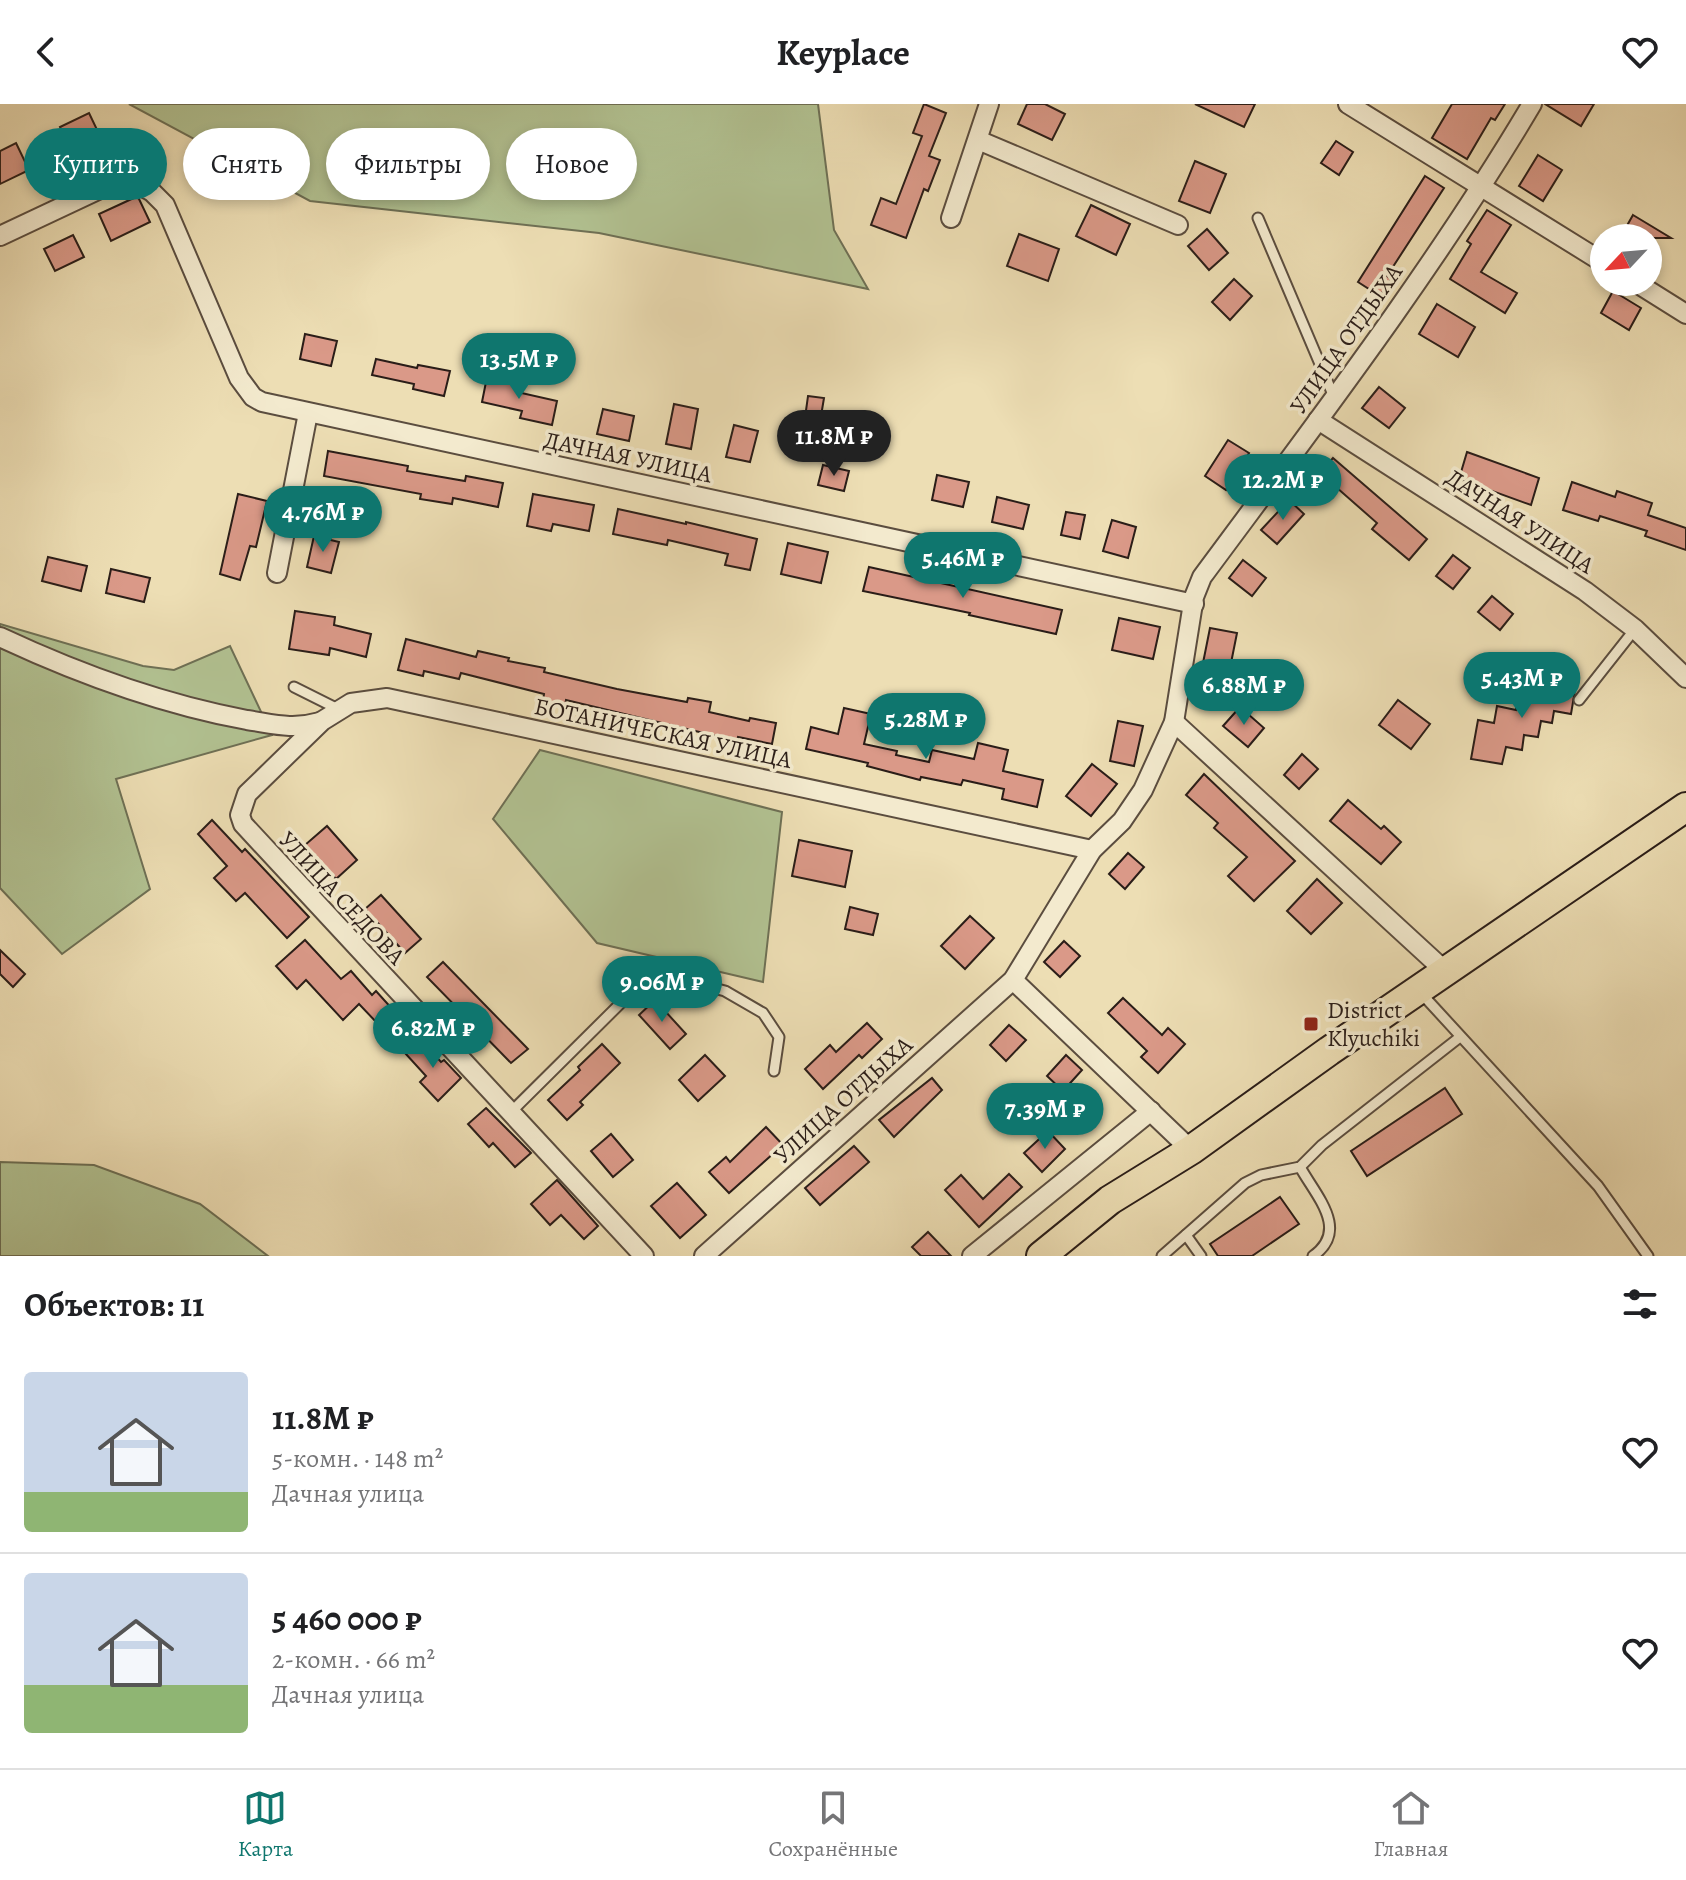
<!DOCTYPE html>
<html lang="ru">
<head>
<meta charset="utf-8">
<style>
	:root { --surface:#fff; --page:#f6f6f6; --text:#202124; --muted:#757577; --line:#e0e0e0; --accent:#0f766e }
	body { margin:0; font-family:Alegreya,serif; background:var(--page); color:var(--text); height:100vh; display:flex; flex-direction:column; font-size:30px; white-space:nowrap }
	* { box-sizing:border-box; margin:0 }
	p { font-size:26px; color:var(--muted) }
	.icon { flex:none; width:44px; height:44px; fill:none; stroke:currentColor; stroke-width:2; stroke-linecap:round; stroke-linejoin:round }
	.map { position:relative; height:1152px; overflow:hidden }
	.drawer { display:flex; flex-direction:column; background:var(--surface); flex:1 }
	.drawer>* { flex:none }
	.hud { position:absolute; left:24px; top:24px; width:800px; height:72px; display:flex; gap:16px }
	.needle { width:52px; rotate:244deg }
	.tools { position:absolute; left:1590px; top:120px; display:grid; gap:16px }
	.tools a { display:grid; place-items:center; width:72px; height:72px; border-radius:50%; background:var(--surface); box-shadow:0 4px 12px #0003; font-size:40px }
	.price { position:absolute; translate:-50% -68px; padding:0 18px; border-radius:28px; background:var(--accent); color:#fff; font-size:26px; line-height:52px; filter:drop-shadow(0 2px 4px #0008) }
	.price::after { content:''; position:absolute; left:50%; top:48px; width:24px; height:18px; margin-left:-12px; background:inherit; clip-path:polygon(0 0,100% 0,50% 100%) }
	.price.on { background:#222; color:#fff }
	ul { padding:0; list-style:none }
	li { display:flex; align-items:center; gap:24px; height:200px; padding:0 24px }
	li+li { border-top:2px solid var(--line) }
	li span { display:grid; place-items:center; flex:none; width:224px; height:160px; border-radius:8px; color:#555 }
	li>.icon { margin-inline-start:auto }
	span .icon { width:96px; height:96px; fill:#fffc; stroke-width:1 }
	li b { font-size:34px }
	h2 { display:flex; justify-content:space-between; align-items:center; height:96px; padding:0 24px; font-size:34px }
	.tag { padding:0 28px; border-radius:36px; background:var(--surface); box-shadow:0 4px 12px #0003; font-size:28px; line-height:72px }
	.tag.on { background:var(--accent); color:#fff }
	header { display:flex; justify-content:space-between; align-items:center; height:104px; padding:0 24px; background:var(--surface); font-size:36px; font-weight:600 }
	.tab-bar { display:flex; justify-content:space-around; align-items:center; height:112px; border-top:2px solid var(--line); background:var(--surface); font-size:22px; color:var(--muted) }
	.tab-bar a { display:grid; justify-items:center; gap:4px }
	.tab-bar .on { color:var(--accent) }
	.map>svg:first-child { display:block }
	.green { fill:#b2c292; stroke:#6e7055; stroke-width:2 }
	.building { fill:#da9988; stroke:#2a1d18; stroke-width:2 }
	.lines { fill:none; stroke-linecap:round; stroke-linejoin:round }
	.lane-casing { stroke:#5b4d3f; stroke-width:13 }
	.street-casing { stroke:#5b4d3f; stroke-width:22 }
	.primary-casing { stroke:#2a1d18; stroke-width:32 }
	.lane { stroke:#f3eace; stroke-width:9 }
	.street { stroke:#f3eace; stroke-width:18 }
	.primary { stroke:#eddeb4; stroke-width:28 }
	.poi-dot { fill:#8f2418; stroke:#f3eace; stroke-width:3 }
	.labels { text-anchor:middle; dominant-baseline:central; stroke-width:7; stroke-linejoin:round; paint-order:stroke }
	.street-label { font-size:24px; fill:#2a1d18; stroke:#f3eace }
	.poi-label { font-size:24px; fill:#2a1d18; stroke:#f3eace; text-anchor:start }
</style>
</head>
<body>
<header><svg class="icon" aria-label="back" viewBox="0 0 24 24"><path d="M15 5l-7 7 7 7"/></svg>Keyplace<svg class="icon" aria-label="heart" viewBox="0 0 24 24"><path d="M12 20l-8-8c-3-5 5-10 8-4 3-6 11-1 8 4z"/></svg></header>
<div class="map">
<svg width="1686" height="1152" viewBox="0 0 1686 1152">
	<rect width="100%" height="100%" fill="#eddeb4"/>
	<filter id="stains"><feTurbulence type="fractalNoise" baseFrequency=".0025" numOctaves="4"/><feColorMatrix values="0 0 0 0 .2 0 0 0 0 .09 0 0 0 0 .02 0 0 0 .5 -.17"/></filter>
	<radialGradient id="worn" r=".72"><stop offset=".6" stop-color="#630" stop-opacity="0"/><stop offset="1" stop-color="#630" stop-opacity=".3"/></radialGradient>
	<g class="green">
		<polygon points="129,0 818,0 834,126 868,185 599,129 310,97"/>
		<polygon points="0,520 143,562 174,566 230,542 272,631 116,675 150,785 62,850 0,784"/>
		<polygon points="540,646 782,708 763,878 597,839 493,715"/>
		<polygon points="0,1058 94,1061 200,1100 268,1152 0,1152"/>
	</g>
	<g class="building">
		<polygon points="924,0 946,9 929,52 940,56 928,87 924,85 906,134 871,121 881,94 896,100 922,32 913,29"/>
		<polygon points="1027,0 1045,0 1065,10 1052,36 1018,20"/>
		<polygon points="1195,0 1255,0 1244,23"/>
		<polygon points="1452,0 1505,0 1495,16 1491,14 1467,55 1432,34"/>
		<polygon points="1545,0 1594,0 1581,22"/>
		<polygon points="89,9 100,32 71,46 60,23"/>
		<polygon points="1336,37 1353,48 1339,71 1321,59"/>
		<polygon points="16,39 29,66 0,80 0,47"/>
		<polygon points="1538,51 1562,66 1543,97 1519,82"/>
		<polygon points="1195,57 1226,70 1210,109 1179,97"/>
		<polygon points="1425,72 1444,84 1387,172 1391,175 1380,192 1358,178"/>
		<polygon points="136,93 139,95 150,118 111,137 99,110"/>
		<polygon points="1091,101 1130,120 1116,151 1076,132"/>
		<polygon points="1487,106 1511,121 1481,168 1517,189 1505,209 1450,175 1471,140 1467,137"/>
		<polygon points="1633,111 1671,134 1620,134"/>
		<polygon points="1207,125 1228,149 1209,166 1188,142"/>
		<polygon points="1019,130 1059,145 1048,177 1007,162"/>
		<polygon points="73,131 84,153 55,167 44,145"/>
		<polygon points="1234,175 1252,192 1230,216 1212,198"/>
		<polygon points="1613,187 1641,204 1629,226 1601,209"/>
		<polygon points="1437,200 1475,223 1458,253 1419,230"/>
		<polygon points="305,230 337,237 331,262 300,255"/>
		<polygon points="376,255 417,264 418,261 450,267 444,292 413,285 414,280 372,271"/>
		<polygon points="487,273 518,280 517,288 557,297 552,321 520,314 522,307 482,298"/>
		<polygon points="1379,283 1405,304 1389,324 1362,304"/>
		<polygon points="808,292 824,294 818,330 803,328"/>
		<polygon points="674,300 698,305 691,345 666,340"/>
		<polygon points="603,305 634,312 629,337 597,330"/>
		<polygon points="734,321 758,327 750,358 726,353"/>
		<polygon points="1228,336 1249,349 1226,386 1205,372"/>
		<polygon points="328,347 408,362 407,367 465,377 466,372 503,379 498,403 453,394 452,400 420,395 421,390 324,372"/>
		<polygon points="1467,348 1539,374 1531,401 1459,375"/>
		<polygon points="1333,354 1427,435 1409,456 1372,425 1377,419 1320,369"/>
		<polygon points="823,361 849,367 844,387 818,381"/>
		<polygon points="937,371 969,378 963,403 932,396"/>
		<polygon points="1572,378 1615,393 1617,387 1652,399 1648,411 1686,424 1686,446 1645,432 1647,427 1600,412 1598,417 1563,406"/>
		<polygon points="238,390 267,397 256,443 250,442 240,476 220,470"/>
		<polygon points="533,390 594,401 589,427 553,420 551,427 527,422"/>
		<polygon points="997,393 1029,401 1023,425 992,418"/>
		<polygon points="1289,396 1304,410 1277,440 1261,426"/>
		<polygon points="618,405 686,420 686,418 757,435 750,466 725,461 728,450 668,436 667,441 613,430"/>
		<polygon points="1066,408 1085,411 1080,435 1061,431"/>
		<polygon points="1112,416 1136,423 1128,454 1103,447"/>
		<polygon points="314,432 339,438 331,469 307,463"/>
		<polygon points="788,439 828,448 821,479 781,470"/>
		<polygon points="1453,451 1470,464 1453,485 1436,472"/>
		<polygon points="48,453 87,462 81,487 42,477"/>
		<polygon points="1243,456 1266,474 1252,492 1229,474"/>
		<polygon points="869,463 1062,506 1056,530 969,511 970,509 863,487"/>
		<polygon points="111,465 150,474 144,498 106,489"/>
		<polygon points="1492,492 1513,510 1500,526 1478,508"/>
		<polygon points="295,507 335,513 334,521 371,530 366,553 330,544 329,551 289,545"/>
		<polygon points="1119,514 1160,523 1153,555 1112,546"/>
		<polygon points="1210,524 1237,529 1230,564 1203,559"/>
		<polygon points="406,535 476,553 478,547 509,554 508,557 545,564 544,568 617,585 687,598 688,594 711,598 709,608 749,617 750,614 776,619 772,640 738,633 737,637 566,596 565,602 543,597 544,590 461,569 459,575 424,567 423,572 398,566"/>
		<polygon points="1538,573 1576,580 1571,610 1554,607 1552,619 1541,617 1538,633 1524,631 1522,646 1506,643 1502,660 1471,655 1478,616 1494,619 1497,602 1516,606 1519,590 1535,593"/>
		<polygon points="1398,596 1430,620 1411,645 1379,621"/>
		<polygon points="1240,603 1264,624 1248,643 1223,622"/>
		<polygon points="844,604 871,610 864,640 897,647 896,651 929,658 932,646 974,655 978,639 1008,646 1003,667 1043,676 1037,703 1002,695 1004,685 963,676 961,681 921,673 920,676 867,662 868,659 806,645 811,623 838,630"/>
		<polygon points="1118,617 1143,622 1134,662 1110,657"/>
		<polygon points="1302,650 1318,665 1299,685 1284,671"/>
		<polygon points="1092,660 1117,680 1091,712 1066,692"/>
		<polygon points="1204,670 1295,757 1254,797 1228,772 1247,753 1214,724 1218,719 1186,691"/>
		<polygon points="1348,696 1381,725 1384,722 1401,738 1381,760 1330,717"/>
		<polygon points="212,716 242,748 245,745 309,813 287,834 245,789 236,797 214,774 227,762 198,730"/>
		<polygon points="327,722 357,756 336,775 305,741"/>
		<polygon points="799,736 852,747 845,783 792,772"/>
		<polygon points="1128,749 1144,763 1125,785 1109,770"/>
		<polygon points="1317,775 1342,799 1311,830 1287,807"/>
		<polygon points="381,791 421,835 405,849 365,805"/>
		<polygon points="850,803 878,810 873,831 845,825"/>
		<polygon points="970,812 994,834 965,865 941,842"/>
		<polygon points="305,836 341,875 351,867 372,891 376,887 394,907 379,921 359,900 343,916 306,876 297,885 276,862"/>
		<polygon points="1064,837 1080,852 1060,873 1044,858"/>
		<polygon points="0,846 25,870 13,883 0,870"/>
		<polygon points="443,858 528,945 511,959 427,873"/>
		<polygon points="1123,894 1162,931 1168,924 1185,940 1158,969 1141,953 1147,947 1108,909"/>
		<polygon points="655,896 686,930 670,945 639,911"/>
		<polygon points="867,919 882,935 862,954 859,951 823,985 805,965 830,941 836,948"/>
		<polygon points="1009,921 1026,936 1006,957 990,941"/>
		<polygon points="420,935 441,958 444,956 461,974 438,997 420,978 426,972 405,949"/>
		<polygon points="602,940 620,959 580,998 583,1001 567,1016 548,996 580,966 578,963"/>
		<polygon points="705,951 725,972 698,997 679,976"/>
		<polygon points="1066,951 1082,966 1063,987 1047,972"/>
		<polygon points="932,974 942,986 894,1033 879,1016"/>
		<polygon points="1445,984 1462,1010 1367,1072 1351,1047"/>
		<polygon points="486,1004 531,1049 515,1063 493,1039 489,1043 468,1020"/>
		<polygon points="766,1023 783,1041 729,1089 709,1068 726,1053 730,1058"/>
		<polygon points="1048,1027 1065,1045 1042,1068 1024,1049"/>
		<polygon points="611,1030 633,1056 613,1073 591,1047"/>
		<polygon points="854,1042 869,1058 820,1101 805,1084"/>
		<polygon points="1009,1070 1022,1083 979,1123 945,1086 961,1071 983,1095"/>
		<polygon points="557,1076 598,1122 584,1135 561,1111 550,1121 531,1100"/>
		<polygon points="677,1079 706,1111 680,1134 651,1102"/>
		<polygon points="1280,1093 1299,1120 1252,1152 1218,1152 1210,1140"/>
		<polygon points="928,1128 951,1152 921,1152 912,1143"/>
	</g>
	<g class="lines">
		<defs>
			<g id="lane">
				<polyline points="1258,114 1334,293"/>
				<polyline points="294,583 340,606"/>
				<polyline points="1579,596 1635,525"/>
				<polyline points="1421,889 1598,1082 1648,1152"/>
				<polyline points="509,1010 642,878 679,875 725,887 763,909 779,933 774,967"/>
				<path d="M 1300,1063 C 1316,1092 1350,1126 1313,1152"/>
				<polyline points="1186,1131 1201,1152"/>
				<polyline points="1162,1152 1245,1079 1261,1071 1300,1063 1322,1041 1460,933"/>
			</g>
			<g id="street">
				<polyline points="1348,0 1604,159"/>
				<polyline points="978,36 1178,121"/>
				<polyline points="951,114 989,0"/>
				<polyline points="0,132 119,76 134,78 152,88 165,101 239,274 253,293 262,298 1194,500"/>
				<polyline points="1635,178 1686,210"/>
				<polyline points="1318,316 1585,487 1635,525 1686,574"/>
				<polyline points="277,469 308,309"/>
				<path d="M 0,533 C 79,570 161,600 247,616 C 274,620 292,626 320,618"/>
				<polyline points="1174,618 1446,868"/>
				<polyline points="1013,876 1191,1046"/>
				<polyline points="644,1152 243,720 240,711 247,690 322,617 351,599 387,594 1092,746"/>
				<path d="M 704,1152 L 1013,876 L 1092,746 L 1122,717 L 1143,686 L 1174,618 L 1194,493 L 1202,473 C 1316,319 1434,165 1532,0"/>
				<polyline points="972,1152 1151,1007"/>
			</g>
			<polyline id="primary" points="1041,1152 1110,1096 1191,1046 1329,947 1686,703"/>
		</defs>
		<use href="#lane" class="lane-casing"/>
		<use href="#street" class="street-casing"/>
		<use href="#primary" class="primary-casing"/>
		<use href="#lane" class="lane"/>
		<use href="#street" class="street"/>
		<use href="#primary" class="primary"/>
	</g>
	<rect class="poi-dot" x="1303" y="912" width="16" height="16" rx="4"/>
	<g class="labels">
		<g class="street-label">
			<text transform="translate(1346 235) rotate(-55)">УЛИЦА ОТДЫХА</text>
			<text transform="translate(628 353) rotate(12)">ДАЧНАЯ УЛИЦА</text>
			<text transform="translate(1520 417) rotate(33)">ДАЧНАЯ УЛИЦА</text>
			<text transform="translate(663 629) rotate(12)">БОТАНИЧЕСКАЯ УЛИЦА</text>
			<text transform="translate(342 794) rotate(47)">УЛИЦА СЕДОВА</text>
			<text transform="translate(843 996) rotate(-42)">УЛИЦА ОТДЫХА</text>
		</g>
		<g class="poi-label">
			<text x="1327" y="906">District<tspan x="1327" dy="28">Klyuchiki</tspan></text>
		</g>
	</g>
	<rect width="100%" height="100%" filter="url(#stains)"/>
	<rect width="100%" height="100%" fill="url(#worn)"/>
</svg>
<div class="tools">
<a><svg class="needle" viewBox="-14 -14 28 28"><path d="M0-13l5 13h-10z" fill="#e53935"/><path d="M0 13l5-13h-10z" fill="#757577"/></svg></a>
</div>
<b class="price" style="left:519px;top:297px">13.5M ₽</b>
<b class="price on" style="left:834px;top:374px">11.8M ₽</b>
<b class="price" style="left:1283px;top:418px">12.2M ₽</b>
<b class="price" style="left:323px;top:450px">4.76M ₽</b>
<b class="price" style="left:963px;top:496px">5.46M ₽</b>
<b class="price" style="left:1522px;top:616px">5.43M ₽</b>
<b class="price" style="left:1244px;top:623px">6.88M ₽</b>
<b class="price" style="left:926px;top:657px">5.28M ₽</b>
<b class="price" style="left:662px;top:920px">9.06M ₽</b>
<b class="price" style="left:433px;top:966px">6.82M ₽</b>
<b class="price" style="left:1045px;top:1047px">7.39M ₽</b>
<div class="hud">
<a class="tag on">Купить</a>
<a class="tag">Снять</a>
<a class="tag">Фильтры</a>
<a class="tag">Новое</a>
</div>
</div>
<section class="drawer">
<h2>Объектов: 11<svg class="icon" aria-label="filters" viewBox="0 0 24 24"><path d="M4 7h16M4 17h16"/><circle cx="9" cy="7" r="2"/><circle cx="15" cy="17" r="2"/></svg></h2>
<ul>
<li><span style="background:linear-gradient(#c9d6e8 75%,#8fb573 0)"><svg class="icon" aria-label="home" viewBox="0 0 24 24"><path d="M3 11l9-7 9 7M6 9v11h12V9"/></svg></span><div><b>11.8M ₽</b><p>5-комн. · 148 m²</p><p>Дачная улица</p></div><svg class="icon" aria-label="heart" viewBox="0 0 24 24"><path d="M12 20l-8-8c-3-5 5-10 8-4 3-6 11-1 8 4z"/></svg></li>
<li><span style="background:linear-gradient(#c9d6e8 70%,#8fb573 0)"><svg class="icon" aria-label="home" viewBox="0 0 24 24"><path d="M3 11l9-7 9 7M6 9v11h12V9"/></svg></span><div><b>5 460 000 ₽</b><p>2-комн. · 66 m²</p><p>Дачная улица</p></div><svg class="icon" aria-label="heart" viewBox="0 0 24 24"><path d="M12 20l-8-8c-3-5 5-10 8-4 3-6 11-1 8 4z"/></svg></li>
</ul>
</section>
<nav class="tab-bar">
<a class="on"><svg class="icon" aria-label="map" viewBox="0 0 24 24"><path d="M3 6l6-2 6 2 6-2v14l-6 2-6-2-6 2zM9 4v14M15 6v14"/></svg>Карта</a>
<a><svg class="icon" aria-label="saved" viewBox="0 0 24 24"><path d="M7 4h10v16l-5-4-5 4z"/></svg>Сохранённые</a>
<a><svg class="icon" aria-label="home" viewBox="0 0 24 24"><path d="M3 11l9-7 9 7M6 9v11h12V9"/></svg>Главная</a>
</nav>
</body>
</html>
